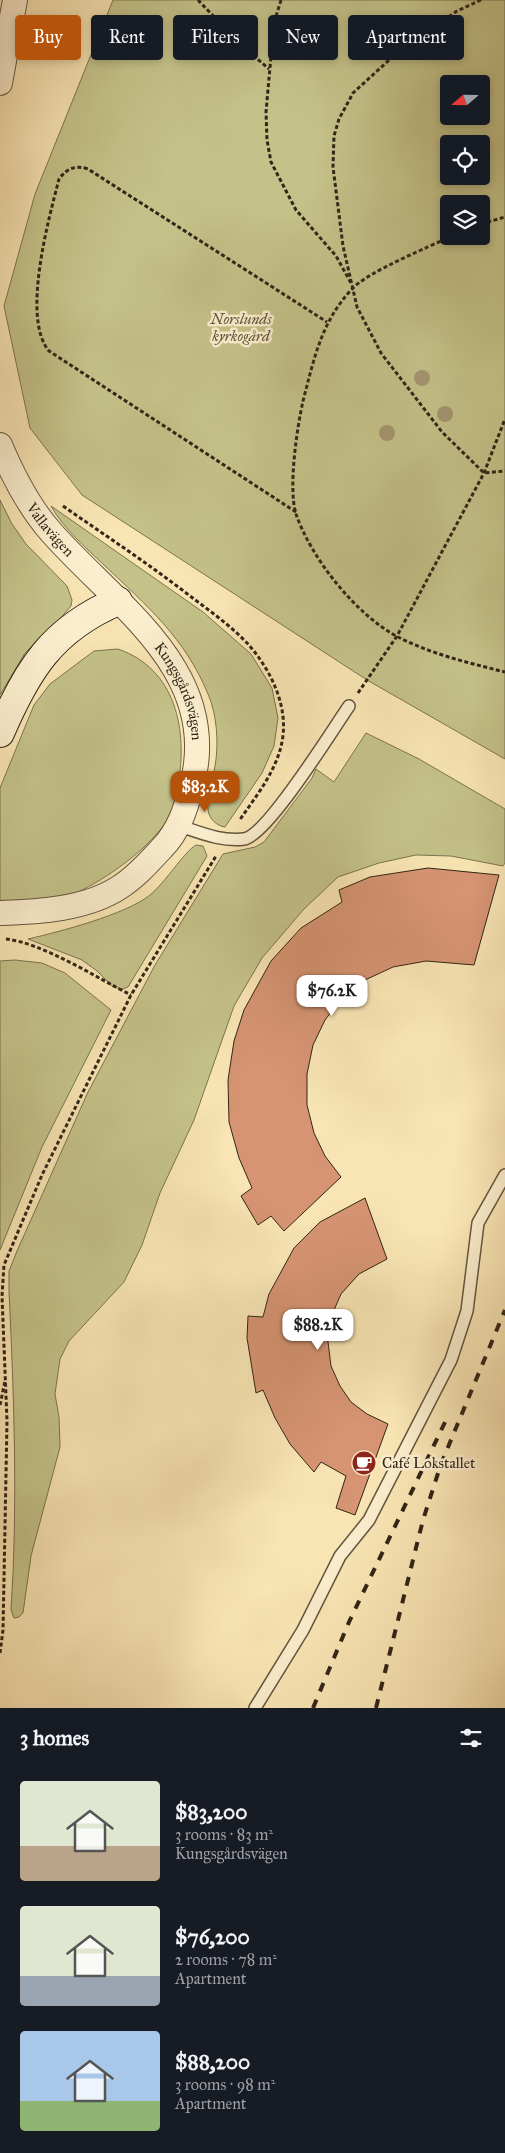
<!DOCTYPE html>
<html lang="en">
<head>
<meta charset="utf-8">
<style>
	:root { --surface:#171b24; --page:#242831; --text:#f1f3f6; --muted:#9ea1a6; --accent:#b45309 }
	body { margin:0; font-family:"IM FELL Great Primer",serif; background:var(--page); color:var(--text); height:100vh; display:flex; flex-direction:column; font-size:19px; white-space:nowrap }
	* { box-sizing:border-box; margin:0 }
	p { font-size:16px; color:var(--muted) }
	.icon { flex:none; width:28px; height:28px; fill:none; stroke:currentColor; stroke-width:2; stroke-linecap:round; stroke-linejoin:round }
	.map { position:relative; height:1708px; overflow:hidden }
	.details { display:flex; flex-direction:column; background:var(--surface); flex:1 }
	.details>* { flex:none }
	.banner { position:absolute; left:15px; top:15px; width:475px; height:45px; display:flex; gap:10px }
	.needle { width:32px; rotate:250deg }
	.tools { position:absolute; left:440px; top:75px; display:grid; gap:10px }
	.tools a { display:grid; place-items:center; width:50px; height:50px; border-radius:5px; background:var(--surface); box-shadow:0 2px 8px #0003; font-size:25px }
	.price { position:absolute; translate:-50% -42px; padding:0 11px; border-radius:10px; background:#fff; color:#222; font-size:16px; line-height:32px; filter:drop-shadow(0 1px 2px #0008) }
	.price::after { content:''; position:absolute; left:50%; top:30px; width:15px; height:11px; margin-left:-8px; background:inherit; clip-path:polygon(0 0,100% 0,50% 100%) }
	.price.active { background:var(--accent); color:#fff }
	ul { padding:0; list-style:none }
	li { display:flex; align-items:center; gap:15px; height:125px; padding:0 20px }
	li span { display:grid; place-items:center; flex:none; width:140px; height:100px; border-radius:5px; color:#555 }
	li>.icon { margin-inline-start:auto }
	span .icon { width:60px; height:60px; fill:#fffc; stroke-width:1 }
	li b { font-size:21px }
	h2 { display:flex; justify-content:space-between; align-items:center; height:60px; padding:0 20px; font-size:21px }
	.tag { padding:0 18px; border-radius:5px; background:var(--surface); box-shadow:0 2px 8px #0003; font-size:18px; line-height:45px }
	.tag.active { background:var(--accent); color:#fff }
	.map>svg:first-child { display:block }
	.green { fill:#c4c289; stroke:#7b7450; fill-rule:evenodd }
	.building { fill:#d69472; stroke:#322517 }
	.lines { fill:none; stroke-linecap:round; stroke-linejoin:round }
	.service-casing { stroke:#64553e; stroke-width:14 }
	.minor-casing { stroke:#64553e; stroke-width:26 }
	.secondary-casing { stroke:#322517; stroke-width:30 }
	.path { stroke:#322517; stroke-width:3; stroke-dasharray:4 2.5; stroke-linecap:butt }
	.service { stroke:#fbeece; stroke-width:11 }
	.minor { stroke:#fbeece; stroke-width:24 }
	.secondary { stroke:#fbeece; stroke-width:28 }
	.rail { stroke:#322517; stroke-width:4; stroke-dasharray:9 9; stroke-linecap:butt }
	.tree { fill:#a49570 }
	.labels { text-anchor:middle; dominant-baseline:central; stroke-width:5; stroke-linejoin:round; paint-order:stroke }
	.park-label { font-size:15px; font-style:italic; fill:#5e5439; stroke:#fbeece }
	.street-label { font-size:15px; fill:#322517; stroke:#fbeece }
	.poi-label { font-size:15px; fill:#322517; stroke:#fbeece; text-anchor:start }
</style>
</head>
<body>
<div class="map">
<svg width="505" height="1708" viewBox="0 0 505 1708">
	<rect width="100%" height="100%" fill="#f9e5b4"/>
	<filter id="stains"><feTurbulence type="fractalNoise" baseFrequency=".004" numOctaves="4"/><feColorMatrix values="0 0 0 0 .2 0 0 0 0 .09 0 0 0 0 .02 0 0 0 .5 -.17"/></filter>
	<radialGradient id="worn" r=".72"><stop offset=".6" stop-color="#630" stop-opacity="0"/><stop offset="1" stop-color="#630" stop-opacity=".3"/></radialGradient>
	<g class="green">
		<path d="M 113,0 L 505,0 L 505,759 L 367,680 L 82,495 L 30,428 L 4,306 L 35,194 ZM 449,84 L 481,84 L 481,116 L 449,116 ZM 449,144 L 481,144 L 481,176 L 449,176 ZM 449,204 L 481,204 L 481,236 L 449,236 Z"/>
		<polygon points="0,500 12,524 26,544 67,586 72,600 71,606 58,621 25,653 0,695"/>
		<path d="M 51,506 L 203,612 L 251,654 L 272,688 L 278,718 L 274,746 L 262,773 L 225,827 C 217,826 209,819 208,810 C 206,797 213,779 215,766 C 219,744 217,714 208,694 C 185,638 147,606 104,565 C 86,548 63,528 51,506 Z"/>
		<path d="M 118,649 C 176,669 188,730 178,785 C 176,795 174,808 169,817 C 147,857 59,915 14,907 C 9,906 4,903 0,901 L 0,788 L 34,705 L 50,684 L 94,651 Z"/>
		<path d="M 366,733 L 419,759 L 505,809 L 505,863 L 503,866 L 451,856 L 416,855 L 379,863 L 338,877 L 304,909 L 262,958 L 234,1006 L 194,1120 L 160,1193 L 142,1245 L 124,1282 L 69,1341 L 60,1359 L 55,1394 L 59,1417 L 60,1447 L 31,1556 L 23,1613 L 19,1617 L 14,1618 L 11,1610 C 18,1504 14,1398 9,1291 L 9,1271 L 17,1251 L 88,1092 L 155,965 L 223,854 L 255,847 L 264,842 L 312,778 L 316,769 L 334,782 Z"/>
		<path d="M 196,845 L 203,846 L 207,856 L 128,987 L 123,989 L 113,987 L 97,971 L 82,960 L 28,939 C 59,932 127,914 150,895 C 165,883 184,852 196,845 Z"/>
		<polygon points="15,960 42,963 65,973 111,1010 42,1147 0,1250 0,961"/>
	</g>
	<g class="building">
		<polygon points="428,868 499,875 474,965 426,961 393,967 365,980 342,998 325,1020 313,1045 307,1074 307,1105 314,1133 325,1156 341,1177 284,1231 271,1216 258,1225 241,1196 252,1188 239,1158 229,1122 228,1080 234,1041 244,1010 271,961 301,928 342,902 339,890 370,877"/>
		<polygon points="365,1198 387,1259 359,1274 341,1294 331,1317 328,1342 331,1366 340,1386 351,1402 367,1414 388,1424 355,1515 336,1508 346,1476 321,1462 314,1472 290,1444 275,1418 263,1390 256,1393 247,1338 248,1316 263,1317 269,1294 294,1248 320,1222"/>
	</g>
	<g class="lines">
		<defs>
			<g id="service">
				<path d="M 177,825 C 199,832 221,842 244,839 C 267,836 333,729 349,706"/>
				<polyline points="255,1708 303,1630 340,1556 369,1520 451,1360 467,1311 478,1223 505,1175"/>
			</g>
			<g id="minor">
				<polyline points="0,83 15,0"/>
				<path id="s1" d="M 0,445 C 13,476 28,506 51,532 C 116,606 222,671 192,785 C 186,808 179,831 162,848 C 149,862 136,877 120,887 C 87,909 39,912 0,913"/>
			</g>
			<path id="secondary" d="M 0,733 C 27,670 52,629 118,601"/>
		</defs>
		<use href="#service" class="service-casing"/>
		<use href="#minor" class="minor-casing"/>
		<use href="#secondary" class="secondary-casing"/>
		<g class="path">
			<polyline points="198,0 240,44 269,69"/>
			<polyline points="281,0 274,23 266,112 267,140 271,162 296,210 336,256 351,283"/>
			<polyline points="481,0 457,11 399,51 353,93 339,119 334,136 333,167 343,246 357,307 381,353 442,432 484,473 505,471"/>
			<polyline points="481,224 505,217"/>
			<path d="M 452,236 C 429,247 367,272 352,289 C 321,322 314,359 303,401 C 297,428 288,488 296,514 C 311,558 356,615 398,637 C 431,654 469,663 505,672"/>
			<path d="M 63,506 C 106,536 149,564 190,596 C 210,611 231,626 248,644 C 271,670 289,707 282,742 C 276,772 256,796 239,821"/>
			<path d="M 296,512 L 49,351 C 21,318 49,218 59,179 C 67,168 76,165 88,169 L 327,322"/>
			<polyline points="358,693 397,636 484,473 505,419"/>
			<path d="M 6,939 C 43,943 97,978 131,995"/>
			<polyline points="0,1405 5,1381"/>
			<polyline points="0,1653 3,1630 7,1421 2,1296 4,1265 42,1175 131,995 216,856"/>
		</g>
		<use href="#service" class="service"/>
		<use href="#minor" class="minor"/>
		<use href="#secondary" class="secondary"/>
		<g class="rail">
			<polyline points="313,1708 349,1622 448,1416"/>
			<polyline points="376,1708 423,1520 441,1464 505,1310"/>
		</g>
	</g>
	<g class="tree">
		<circle cx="422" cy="378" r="8"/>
		<circle cx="445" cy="414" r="8"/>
		<circle cx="387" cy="433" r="8"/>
	</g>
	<defs>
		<symbol id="cafe-disc" viewBox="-11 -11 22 22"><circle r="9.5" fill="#8f2418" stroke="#fbeece"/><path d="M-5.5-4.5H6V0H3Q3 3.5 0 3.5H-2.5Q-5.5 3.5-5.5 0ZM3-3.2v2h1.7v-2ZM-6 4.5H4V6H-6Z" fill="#fff"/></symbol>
	</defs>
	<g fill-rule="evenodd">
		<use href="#cafe-disc" x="350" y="1449" width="28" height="28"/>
	</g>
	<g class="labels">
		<g class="park-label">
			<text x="241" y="319">Norslunds<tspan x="241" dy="17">kyrkogård</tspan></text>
		</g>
		<g class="street-label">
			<text stroke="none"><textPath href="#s1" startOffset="99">Vallavägen</textPath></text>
			<text stroke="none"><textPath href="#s1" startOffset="309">Kungsgårdsvägen</textPath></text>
		</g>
		<g class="poi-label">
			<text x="382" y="1463">Café Lokstallet</text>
		</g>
	</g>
	<rect width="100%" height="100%" filter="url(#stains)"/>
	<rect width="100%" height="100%" fill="url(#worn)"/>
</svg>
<div class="tools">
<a><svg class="needle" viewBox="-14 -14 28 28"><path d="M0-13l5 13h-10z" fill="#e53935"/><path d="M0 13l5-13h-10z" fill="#9ea1a6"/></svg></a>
<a><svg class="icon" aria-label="locate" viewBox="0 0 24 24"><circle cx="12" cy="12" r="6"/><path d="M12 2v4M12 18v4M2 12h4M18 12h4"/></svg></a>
<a><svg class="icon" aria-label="layers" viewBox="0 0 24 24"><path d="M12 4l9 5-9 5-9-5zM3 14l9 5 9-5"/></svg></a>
</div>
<b class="price active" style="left:205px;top:813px">$83.2K</b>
<b class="price" style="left:332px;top:1017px">$76.2K</b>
<b class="price" style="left:318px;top:1351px">$88.2K</b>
<div class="banner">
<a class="tag active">Buy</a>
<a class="tag">Rent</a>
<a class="tag">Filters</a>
<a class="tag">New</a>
<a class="tag">Apartment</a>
</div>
</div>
<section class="details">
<h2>3 homes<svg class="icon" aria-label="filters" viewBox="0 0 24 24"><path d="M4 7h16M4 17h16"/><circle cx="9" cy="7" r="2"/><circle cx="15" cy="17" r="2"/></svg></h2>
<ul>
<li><span style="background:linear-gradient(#dfe7d0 65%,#b9a48a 0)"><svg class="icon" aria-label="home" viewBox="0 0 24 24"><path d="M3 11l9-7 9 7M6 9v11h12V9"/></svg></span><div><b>$83,200</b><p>3 rooms · 83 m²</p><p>Kungsgårdsvägen</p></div></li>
<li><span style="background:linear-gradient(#dfe7d0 70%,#9aa5b1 0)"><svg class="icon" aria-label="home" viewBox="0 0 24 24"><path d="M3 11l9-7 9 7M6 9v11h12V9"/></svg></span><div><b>$76,200</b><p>2 rooms · 78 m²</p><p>Apartment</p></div></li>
<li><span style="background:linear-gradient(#a9c7e8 70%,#8fb573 0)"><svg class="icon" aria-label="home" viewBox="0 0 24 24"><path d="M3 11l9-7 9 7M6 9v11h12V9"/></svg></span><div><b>$88,200</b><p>3 rooms · 98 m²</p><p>Apartment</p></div></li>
</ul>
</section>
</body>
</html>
